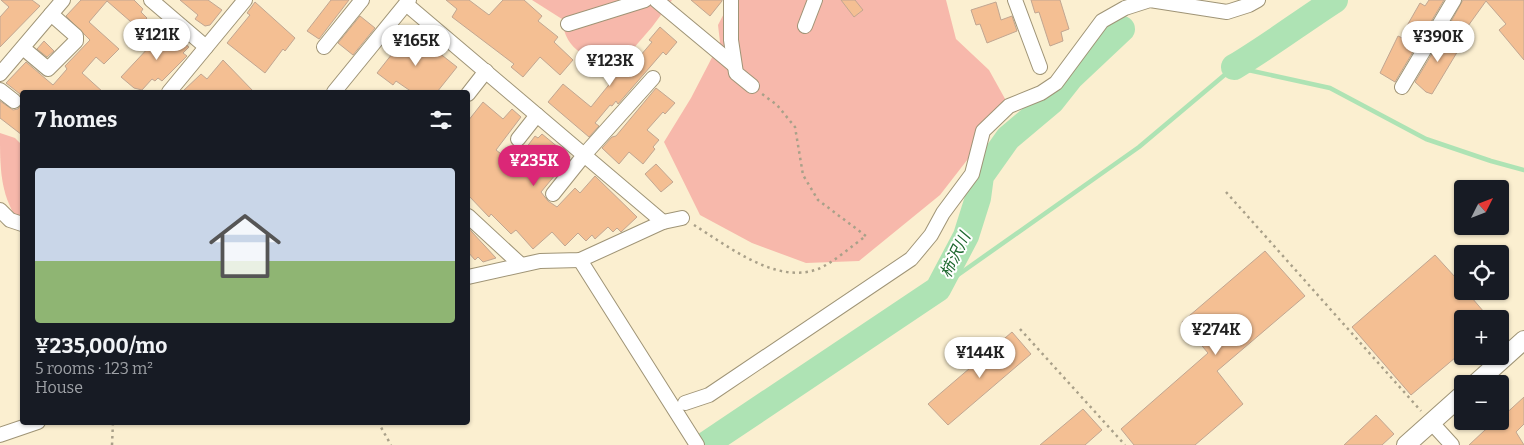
<!DOCTYPE html>
<html lang="en">
<head>
<meta charset="utf-8">
<style>
	:root { --surface:#171b24; --page:#20242c; --text:#f1f3f6; --muted:#9ea1a6; --accent:#db2777 }
	body { margin:0; font-family:Bitter,"Noto Sans JP",serif; background:var(--page); color:var(--text); height:100vh; display:flex; flex-direction:column; font-size:19px; white-space:nowrap }
	* { box-sizing:border-box; margin:0 }
	p { font-size:16px; color:var(--muted) }
	.icon { flex:none; width:28px; height:28px; fill:none; stroke:currentColor; stroke-width:2; stroke-linecap:round; stroke-linejoin:round }
	.map { position:relative; flex:1; overflow:hidden }
	.details { position:absolute; left:20px; top:90px; width:450px; height:335px; display:flex; flex-direction:column; background:var(--surface); border-radius:5px; box-shadow:0 1px 4px #0004 }
	.details>* { flex:none }
	.needle { width:32px; rotate:48deg }
	.buttons { position:absolute; left:1454px; top:180px; display:grid; gap:10px }
	.buttons a { display:grid; place-items:center; width:55px; height:55px; border-radius:5px; background:var(--surface); box-shadow:0 1px 4px #0004; font-size:25px }
	.price { position:absolute; translate:-50% -42px; padding:0 11px; border-radius:18px; background:#fff; color:#222; font-size:16px; line-height:32px; filter:drop-shadow(0 1px 2px #0008) }
	.price::after { content:''; position:absolute; left:50%; top:30px; width:15px; height:11px; margin-left:-8px; background:inherit; clip-path:polygon(0 0,100% 0,50% 100%) }
	.price.on { background:var(--accent); color:#fff }
	ul { padding:0; list-style:none }
	li { display:grid; align-content:center; gap:10px; height:265px; padding:0 15px }
	li span { display:grid; place-items:center; height:155px; border-radius:5px; color:#555 }
	li>.icon { margin-inline-start:auto }
	span .icon { width:90px; height:90px; fill:#fffc; stroke-width:1 }
	li b { font-size:21px }
	h2 { display:flex; justify-content:space-between; align-items:center; height:60px; padding:0 15px; font-size:21px }
	.map>svg:first-child { display:block }
	.green { fill:#f7b8ab }
	.lines { fill:none; stroke-linecap:round; stroke-linejoin:round }
	.stream { stroke:#aee3b4; stroke-width:4.5 }
	.river { stroke:#aee3b4; stroke-width:26 }
	.building { fill:#f4bf93; stroke:#c1a691 }
	.minor-casing { stroke:#9f9476; stroke-width:16 }
	.major-casing { stroke:#9f9476; stroke-width:20 }
	.path { stroke:#a9a089; stroke-width:2.5; stroke-dasharray:2.5 4; stroke-linecap:butt }
	.minor { stroke:#fff; stroke-width:14 }
	.major { stroke:#fff; stroke-width:18 }
	.labels { text-anchor:middle; dominant-baseline:central; stroke-width:4; stroke-linejoin:round; paint-order:stroke }
	.water-label { font-size:16px; font-style:italic; fill:#1e682f; stroke:#fff }
</style>
</head>
<body>
<div class="map">
<svg width="1524" height="445" viewBox="0 0 1524 445">
	<rect width="100%" height="100%" fill="#fbefd0"/>
	<g class="green">
		<path d="M 532,0 L 672,0 L 652,27 L 619,65 C 590,59 565,53 562,19 Z"/>
		<polygon points="731,0 946,0 956,39 989,70 1009,106 940,195 859,261 806,263 752,243 700,215 664,142 691,98 720,42 718,25"/>
		<path d="M 0,133 L 15,138 L 22,145 L 22,218 L 17,219 C 0,193 0,167 0,133 Z"/>
	</g>
	<g class="lines">
		<polyline class="stream" points="938,289 1139,147 1234,67 1330,88 1426,139 1491,161 1524,170"/>
		<g class="river">
			<path d="M 1234,67 C 1269,46 1301,22 1335,0"/>
			<polyline points="705,445 938,289 966,236 978,198 981,176 1008,138 1052,101 1071,77 1122,29"/>
		</g>
	</g>
	<g class="building">
		<polygon points="1,0 32,0 40,6 0,47 0,17 9,7"/>
		<polygon points="81,0 134,0 143,9 141,12 147,18 138,28 107,1 89,22 119,49 104,64 96,57 82,73 103,92 22,92 22,100 20,94 6,83 26,62 53,85 67,69 65,66 90,40 66,16"/>
		<polygon points="180,0 208,0 222,10 210,25 205,26 195,19 198,15"/>
		<polygon points="331,0 349,0 319,39 307,31"/>
		<polygon points="446,0 469,0 489,15 503,0 524,0 542,16 538,21 558,37 554,42 573,60 560,75 540,57 523,77 511,67 514,64 452,17 457,9"/>
		<polygon points="691,0 722,0 722,1 710,16"/>
		<polygon points="841,0 855,0 863,10 854,17"/>
		<polygon points="1031,0 1060,0 1069,29 1061,32 1063,41 1050,46 1039,12 1035,13"/>
		<polygon points="1429,0 1444,0 1395,82 1380,73 1398,36 1411,42 1408,24 1420,3 1425,6"/>
		<polygon points="1463,0 1524,0 1524,60 1499,30 1506,24 1486,1 1468,26 1448,27"/>
		<polygon points="255,2 295,38 285,51 283,49 265,73 227,43 250,15 247,13"/>
		<polygon points="996,2 1001,20 1012,16 1017,31 987,43 980,24 976,25 971,10"/>
		<polygon points="360,16 375,28 353,55 338,43"/>
		<polygon points="660,27 677,42 666,55 663,52 618,104 616,101 612,106 610,105 595,123 599,126 589,137 548,102 563,84 591,107 624,66 629,69 652,42 649,40"/>
		<polygon points="166,29 189,47 183,53 187,56 162,81 158,78 155,81 152,79 142,90 134,88 121,77"/>
		<polygon points="1445,32 1462,44 1432,94 1426,92 1415,82"/>
		<polygon points="394,37 415,52 424,41 457,67 437,92 412,92 396,81 393,85 377,73 392,54 384,49"/>
		<polygon points="44,41 54,51 47,57 37,49"/>
		<polygon points="223,60 254,92 182,92 201,74 207,79"/>
		<polygon points="656,88 675,103 665,114 663,112 647,130 659,140 653,147 655,149 643,164 629,152 619,164 602,148 612,137 616,136"/>
		<polygon points="0,101 13,110 18,109 22,103 22,135 0,118"/>
		<polygon points="483,102 503,119 512,109 521,117 496,150 514,164 535,136 538,138 542,134 570,157 541,192 548,201 557,207 575,188 580,193 595,176 637,217 621,232 617,228 613,232 608,227 595,239 592,235 586,241 578,233 565,246 552,232 533,249 516,230 511,234 491,214 489,217 468,195 468,121"/>
		<polygon points="656,164 673,182 661,192 645,174"/>
		<polygon points="468,227 472,232 496,258 483,262 478,257 475,260 468,252"/>
		<polygon points="1265,251 1305,296 1217,371 1243,404 1195,445 1134,445 1121,429 1208,353 1182,322"/>
		<polygon points="1435,255 1455,277 1462,291 1466,291 1490,319 1462,319 1462,352 1411,395 1352,327"/>
		<polygon points="1012,332 1031,354 948,425 928,404"/>
		<polygon points="1524,397 1524,424 1516,432 1524,445 1469,445 1485,430 1500,421 1500,419"/>
		<polygon points="1083,409 1102,430 1085,445 1040,445"/>
		<polygon points="1376,415 1394,434 1382,445 1344,445"/>
	</g>
	<g class="lines">
		<defs>
			<g id="minor">
				<polyline points="151,0 206,47"/>
				<polyline points="656,0 734,65"/>
				<polyline points="731,0 731,40 736,73 752,86"/>
				<polyline points="1015,0 1040,67"/>
				<polyline points="406,4 663,222"/>
				<polyline points="568,24 645,0"/>
				<polyline points="805,26 815,0"/>
				<polyline points="324,47 362,0"/>
				<polyline points="23,48 48,69 76,41 76,36 51,14"/>
				<polyline points="0,74 63,0"/>
				<polyline points="1402,87 1454,0"/>
				<polyline points="0,90 14,101"/>
				<polyline points="169,92 245,0"/>
				<polyline points="334,92 409,0"/>
				<polyline points="468,94 486,71"/>
				<polyline points="518,139 537,115"/>
				<polyline points="553,194 585,154 653,78"/>
				<polyline points="0,210 10,220 22,224"/>
				<polyline points="468,216 520,264"/>
				<polyline points="580,260 697,445"/>
				<polyline points="468,277 540,261 580,260 663,222 682,218"/>
				<polyline points="685,403 709,395 911,259 931,235 943,213 972,174 983,131 1009,106 1041,93 1056,83 1102,21 1125,8 1150,0 1227,12 1249,5 1258,0"/>
				<polyline points="1431,422 1452,445"/>
				<polyline points="0,435 38,422"/>
			</g>
			<g id="major">
				<polyline points="1475,384 1524,340"/>
				<polyline points="1406,445 1462,395"/>
			</g>
		</defs>
		<use href="#minor" class="minor-casing"/>
		<use href="#major" class="major-casing"/>
		<g class="path">
			<polyline points="1226,192 1421,411"/>
			<path d="M 694,225 C 728,246 776,285 818,269 C 833,263 853,245 866,236 L 818,200 L 803,175 L 795,127 L 777,105 L 762,94"/>
			<polyline points="1020,329 1125,445"/>
			<polyline points="378,422 391,445"/>
			<polyline points="112,445 113,422"/>
		</g>
		<use href="#minor" class="minor"/>
		<use href="#major" class="major"/>
	</g>
	<g class="labels">
		<g class="water-label">
			<text transform="translate(955 255) rotate(-64)">柿沢川</text>
		</g>
	</g>
</svg>
<div class="buttons">
<a><svg class="needle" viewBox="-14 -14 28 28"><path d="M0-13l5 13h-10z" fill="#e53935"/><path d="M0 13l5-13h-10z" fill="#9ea1a6"/></svg></a>
<a><svg class="icon" aria-label="locate" viewBox="0 0 24 24"><circle cx="12" cy="12" r="6"/><path d="M12 2v4M12 18v4M2 12h4M18 12h4"/></svg></a>
<a>+</a>
<a>−</a>
</div>
<b class="price" style="left:157px;top:61px">¥121K</b>
<b class="price" style="left:1438px;top:63px">¥390K</b>
<b class="price" style="left:416px;top:67px">¥165K</b>
<b class="price" style="left:610px;top:87px">¥123K</b>
<b class="price on" style="left:534px;top:187px">¥235K</b>
<b class="price" style="left:1216px;top:356px">¥274K</b>
<b class="price" style="left:980px;top:379px">¥144K</b>
<section class="details">
<h2>7 homes<svg class="icon" aria-label="filters" viewBox="0 0 24 24"><path d="M4 7h16M4 17h16"/><circle cx="9" cy="7" r="2"/><circle cx="15" cy="17" r="2"/></svg></h2>
<ul>
<li><span style="background:linear-gradient(#c9d6e8 60%,#8fb573 0)"><svg class="icon" aria-label="home" viewBox="0 0 24 24"><path d="M3 11l9-7 9 7M6 9v11h12V9"/></svg></span><div><b>¥235,000/mo</b><p>5 rooms · 123 m²</p><p>House</p></div></li>
</ul>
</section>
</div>
</body>
</html>
